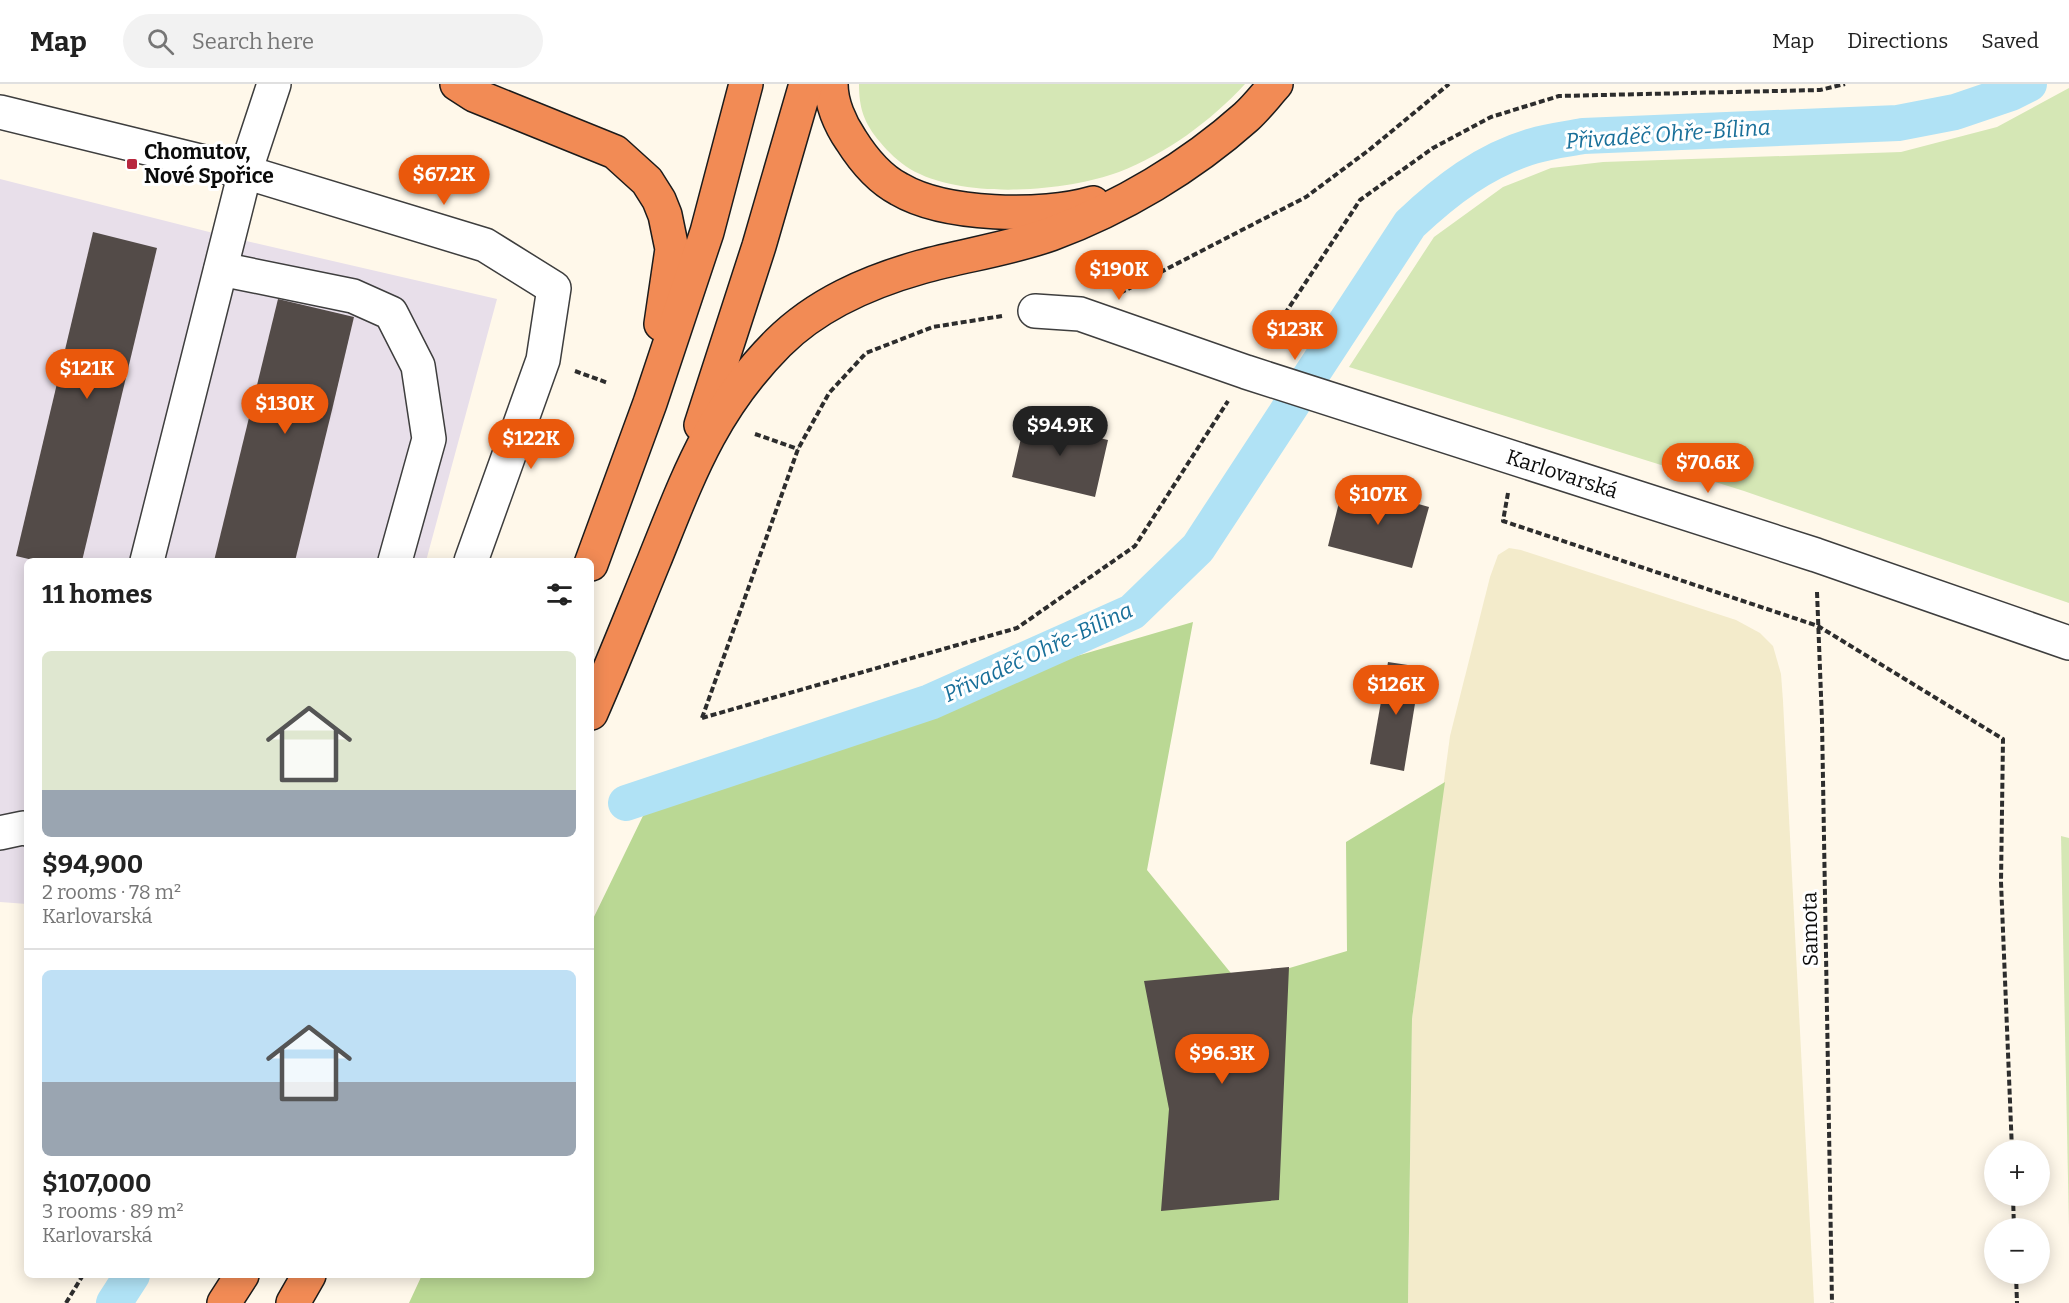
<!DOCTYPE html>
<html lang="en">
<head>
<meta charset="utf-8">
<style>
	:root { --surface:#fff; --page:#f2f2f2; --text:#222; --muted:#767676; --line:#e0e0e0; --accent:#ea580c }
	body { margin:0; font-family:Bitter,serif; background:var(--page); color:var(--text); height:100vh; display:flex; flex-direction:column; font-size:22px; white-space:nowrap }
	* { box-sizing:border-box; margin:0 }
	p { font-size:20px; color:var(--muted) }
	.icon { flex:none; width:33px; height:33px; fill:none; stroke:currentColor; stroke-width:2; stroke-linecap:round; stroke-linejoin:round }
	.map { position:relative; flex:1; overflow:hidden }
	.sheet { position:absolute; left:24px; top:474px; width:570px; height:720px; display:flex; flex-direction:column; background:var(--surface); border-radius:9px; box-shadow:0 3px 15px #0003 }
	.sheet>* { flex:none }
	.tools { position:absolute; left:1984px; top:1056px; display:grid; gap:12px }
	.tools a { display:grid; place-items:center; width:66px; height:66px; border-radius:50%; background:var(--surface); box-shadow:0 3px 15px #0003; font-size:30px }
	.price { position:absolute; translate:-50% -51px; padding:0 14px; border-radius:21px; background:var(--accent); color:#fff; font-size:20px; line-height:39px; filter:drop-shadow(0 2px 3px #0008) }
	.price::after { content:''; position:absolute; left:50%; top:36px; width:18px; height:14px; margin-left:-9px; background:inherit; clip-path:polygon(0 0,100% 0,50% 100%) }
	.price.current { background:#222; color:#fff }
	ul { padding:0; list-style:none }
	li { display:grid; align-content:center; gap:12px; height:318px; padding:0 18px }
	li+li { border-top:2px solid var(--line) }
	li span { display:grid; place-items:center; height:186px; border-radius:9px; color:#555 }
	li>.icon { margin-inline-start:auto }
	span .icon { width:108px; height:108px; fill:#fffc; stroke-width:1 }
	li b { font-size:26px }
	h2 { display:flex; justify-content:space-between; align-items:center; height:72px; padding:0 18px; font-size:26px }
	header { display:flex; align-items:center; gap:36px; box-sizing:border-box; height:84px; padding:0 30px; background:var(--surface); border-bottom:2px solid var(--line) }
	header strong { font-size:28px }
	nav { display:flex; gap:33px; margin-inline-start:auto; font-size:21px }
	.search { width:420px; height:54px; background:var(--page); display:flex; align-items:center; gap:15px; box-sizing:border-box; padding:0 21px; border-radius:33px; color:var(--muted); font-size:22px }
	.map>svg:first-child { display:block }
	.industrial { fill:#e8dfea }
	.farmland { fill:#f3ebcb }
	.green { fill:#d5e7b5 }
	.forest { fill:#bad894 }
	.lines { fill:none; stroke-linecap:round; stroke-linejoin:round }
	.canal { stroke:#b0e2f5; stroke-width:36 }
	.building { fill:#534b48 }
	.minor-casing { stroke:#3e3e3e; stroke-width:36 }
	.highway-casing { stroke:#1c1c1c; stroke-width:36 }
	.path { stroke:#2d2d2d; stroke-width:4; stroke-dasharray:6 3; stroke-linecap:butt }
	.minor { stroke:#fff; stroke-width:33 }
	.highway { stroke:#f28b55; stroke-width:33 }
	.poi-dot { fill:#b8273d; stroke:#fff; stroke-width:2 }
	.labels { text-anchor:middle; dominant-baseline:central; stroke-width:6; stroke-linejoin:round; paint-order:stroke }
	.poi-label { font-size:21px; font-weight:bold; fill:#0b0b0b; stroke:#fff; text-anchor:start }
	.street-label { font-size:21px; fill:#0b0b0b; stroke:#fff }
	.water-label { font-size:22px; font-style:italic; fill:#186f99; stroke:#fff }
</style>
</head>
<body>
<header>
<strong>Map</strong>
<div class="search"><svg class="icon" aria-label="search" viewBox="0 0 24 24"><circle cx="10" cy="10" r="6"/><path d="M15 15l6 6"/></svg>Search here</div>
<nav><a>Map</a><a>Directions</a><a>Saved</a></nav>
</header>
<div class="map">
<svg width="2069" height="1219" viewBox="0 0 2069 1219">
	<rect width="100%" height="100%" fill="#fff8ea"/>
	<polygon class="industrial" points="0,95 229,153 497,215 426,477 27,477 27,820 0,818"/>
	<polygon class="farmland" points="1509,464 1521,466 1736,536 1760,549 1773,562 1781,590 1783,617 1814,1219 1408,1219 1412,935 1450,652 1490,493 1498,471"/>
	<g class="green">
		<path d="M 859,0 L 1245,0 C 1211,37 1166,70 1119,88 C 1064,108 963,116 910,85 C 899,78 888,68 880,58 C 864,39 859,24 859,0 Z"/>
		<polygon points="2069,4 2069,519 1744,407 1349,283 1434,153 1503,103 1551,84 1603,78 1901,68 1997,43"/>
		<polygon points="2061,752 2069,754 2069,1144"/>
	</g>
	<polygon class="forest" points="1193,538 1147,786 1239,899 1347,867 1346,758 1445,698 1412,935 1408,1219 409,1219 422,1191 591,1191 591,839 656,705 923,617"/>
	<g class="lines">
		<g class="canal">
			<path d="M 626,719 L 930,618 L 1132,528 L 1198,464 L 1410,140 C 1446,106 1485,76 1533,62 C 1549,57 1567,55 1583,52 L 1898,39 L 1955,28 L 2011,9 L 2029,0"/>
			<polyline points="114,1219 132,1191"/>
		</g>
	</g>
	<g class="building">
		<polygon points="93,148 157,164 82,477 37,477 16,472"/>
		<polygon points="278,215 354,233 332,326 295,477 214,477"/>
		<polygon points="1050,336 1083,344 1082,350 1108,356 1095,413 1012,393 1025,337 1049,342"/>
		<polygon points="1344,399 1429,423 1412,484 1328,462"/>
		<polygon points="1388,578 1421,583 1404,687 1370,680"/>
		<polygon points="1289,883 1279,1116 1161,1127 1169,1025 1144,897"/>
	</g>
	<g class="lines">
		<defs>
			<g id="minor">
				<polyline points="274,0 245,88 485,161 554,204 543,276 471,477"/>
				<polyline points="0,28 245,88 147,477"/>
				<polyline points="221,185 353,212 391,229 418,282 429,355 395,477"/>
				<polyline points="1035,227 1080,230 1246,288 1816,471 2069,559"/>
				<polyline points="0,749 23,744 27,745"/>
			</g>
			<g id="highway">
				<polyline points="457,0 474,11 615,68 647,97 659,116 665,131 672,165 661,240"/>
				<path d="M 831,0 C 831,19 840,40 851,56 C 863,75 878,94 899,105 C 945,132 1042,134 1093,119"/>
				<polyline points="701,341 759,162 806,0"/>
				<polyline points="591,480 650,319 707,148 746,0"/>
				<path d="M 591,629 C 613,579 633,528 654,477 C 688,393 711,326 778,259 C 817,220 868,198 921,183 C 964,171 1009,165 1051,150 C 1121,124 1190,83 1246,33 C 1257,23 1266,11 1276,0"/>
				<polyline points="224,1219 242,1191"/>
				<polyline points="293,1219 309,1191"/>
			</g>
		</defs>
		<use href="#minor" class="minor-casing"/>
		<use href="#highway" class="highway-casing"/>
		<g class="path">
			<polyline points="1120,209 1306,113 1369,66 1449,0"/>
			<polyline points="1265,260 1360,116 1433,64 1491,33 1559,12 1820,6 1845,0"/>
			<polyline points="575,287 608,299"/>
			<polyline points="755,350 798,365"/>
			<polyline points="1508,409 1503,437 1818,542 2003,655 2001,798 2012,1066"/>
			<polyline points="1817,508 1822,637 1832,1219"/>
			<polyline points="702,634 1017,544 1135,462 1228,317"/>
			<polyline points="702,634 798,365 829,309 866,269 933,243 1002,232"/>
			<polyline points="2013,1112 2014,1144"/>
			<polyline points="2016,1190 2017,1219"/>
			<polyline points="66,1219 83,1191"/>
		</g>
		<use href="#minor" class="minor"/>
		<use href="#highway" class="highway"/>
	</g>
	<rect class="poi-dot" x="126" y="74" width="12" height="12" rx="3"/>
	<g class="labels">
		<g class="poi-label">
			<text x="144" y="68">Chomutov,<tspan x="144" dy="24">Nové Spořice</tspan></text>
		</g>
		<g class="street-label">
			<text transform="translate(1562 390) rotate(18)">Karlovarská</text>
			<text transform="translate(1810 845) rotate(-91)">Samota</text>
		</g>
		<g class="water-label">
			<text transform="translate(1668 50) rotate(-4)">Přivaděč Ohře-Bílina</text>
			<text transform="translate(1038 568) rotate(-25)">Přivaděč Ohře-Bílina</text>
		</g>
	</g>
</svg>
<div class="tools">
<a>+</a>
<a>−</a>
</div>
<b class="price" style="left:444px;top:122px">$67.2K</b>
<b class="price" style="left:1119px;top:217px">$190K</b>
<b class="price" style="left:1295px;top:277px">$123K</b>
<b class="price" style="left:87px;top:316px">$121K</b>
<b class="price" style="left:285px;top:351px">$130K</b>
<b class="price current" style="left:1060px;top:373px">$94.9K</b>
<b class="price" style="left:531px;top:386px">$122K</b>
<b class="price" style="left:1708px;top:410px">$70.6K</b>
<b class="price" style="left:1378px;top:442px">$107K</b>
<b class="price" style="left:1396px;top:632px">$126K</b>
<b class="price" style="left:1222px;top:1001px">$96.3K</b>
<section class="sheet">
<h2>11 homes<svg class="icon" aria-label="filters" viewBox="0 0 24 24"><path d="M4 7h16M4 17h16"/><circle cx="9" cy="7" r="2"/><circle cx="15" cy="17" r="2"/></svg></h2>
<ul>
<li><span style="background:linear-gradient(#dfe7d0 75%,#9aa5b1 0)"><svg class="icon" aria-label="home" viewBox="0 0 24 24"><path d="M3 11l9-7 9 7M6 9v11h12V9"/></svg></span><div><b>$94,900</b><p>2 rooms · 78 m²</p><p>Karlovarská</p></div></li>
<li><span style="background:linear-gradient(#bfe0f5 60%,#9aa5b1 0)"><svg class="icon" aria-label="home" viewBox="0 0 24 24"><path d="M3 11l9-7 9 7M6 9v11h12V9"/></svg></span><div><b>$107,000</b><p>3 rooms · 89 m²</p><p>Karlovarská</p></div></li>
</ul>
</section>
</div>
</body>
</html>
